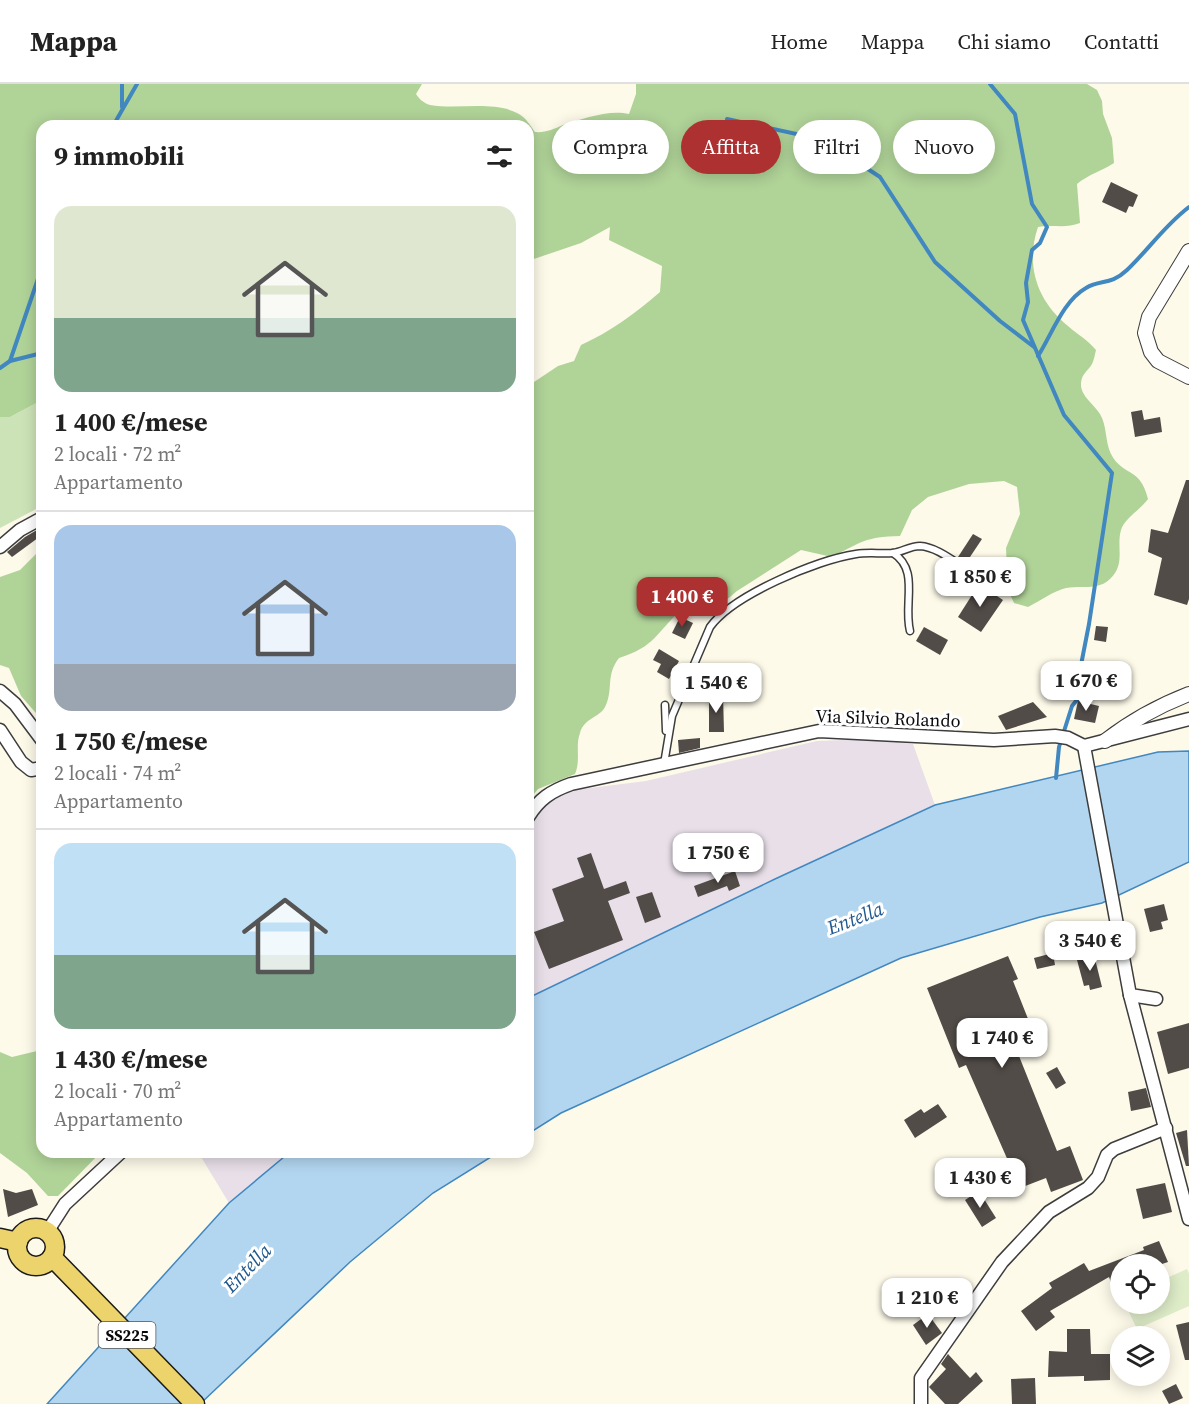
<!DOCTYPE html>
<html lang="it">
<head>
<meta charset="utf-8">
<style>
	:root { --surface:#fff; --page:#f6f6f6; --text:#222; --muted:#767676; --line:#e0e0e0; --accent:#ac3130 }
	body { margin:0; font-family:"Source Serif 4",serif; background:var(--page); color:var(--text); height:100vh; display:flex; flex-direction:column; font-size:22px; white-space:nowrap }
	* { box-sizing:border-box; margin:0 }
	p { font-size:20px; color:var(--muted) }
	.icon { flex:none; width:33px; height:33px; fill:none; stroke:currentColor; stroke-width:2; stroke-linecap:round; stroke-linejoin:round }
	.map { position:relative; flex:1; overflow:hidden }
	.details { position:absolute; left:36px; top:36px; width:498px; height:1038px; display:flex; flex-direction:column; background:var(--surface); border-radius:18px; box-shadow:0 3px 15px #0003 }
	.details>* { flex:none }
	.hud { position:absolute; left:552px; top:36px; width:546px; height:54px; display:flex; gap:12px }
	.buttons { position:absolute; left:1110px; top:1170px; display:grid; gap:12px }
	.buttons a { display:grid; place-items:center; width:60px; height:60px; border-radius:50%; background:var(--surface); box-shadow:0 3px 15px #0003; font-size:30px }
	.price { position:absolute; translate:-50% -51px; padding:0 14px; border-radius:12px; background:#fff; color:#222; font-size:20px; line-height:39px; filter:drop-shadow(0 2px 3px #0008) }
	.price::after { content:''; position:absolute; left:50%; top:36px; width:18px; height:14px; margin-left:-9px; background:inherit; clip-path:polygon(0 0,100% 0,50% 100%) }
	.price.on { background:var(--accent); color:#fff }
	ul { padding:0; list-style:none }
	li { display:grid; align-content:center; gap:12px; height:318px; padding:0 18px }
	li+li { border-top:2px solid var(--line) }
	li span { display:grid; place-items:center; height:186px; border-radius:18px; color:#555 }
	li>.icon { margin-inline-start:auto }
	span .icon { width:108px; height:108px; fill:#fffc; stroke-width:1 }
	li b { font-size:26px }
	h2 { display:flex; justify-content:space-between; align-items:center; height:72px; padding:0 18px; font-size:26px }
	.chip { padding:0 21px; border-radius:27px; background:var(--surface); box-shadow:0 3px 15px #0003; font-size:21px; line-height:54px }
	.chip.on { background:var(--accent); color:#fff }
	header { display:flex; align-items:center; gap:36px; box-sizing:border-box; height:84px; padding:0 30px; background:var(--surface); border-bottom:2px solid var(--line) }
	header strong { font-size:28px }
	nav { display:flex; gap:33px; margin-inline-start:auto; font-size:21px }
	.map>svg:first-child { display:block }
	.industrial { fill:#e8dfe9 }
	.green { fill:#cce3b7 }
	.forest { fill:#b0d398 }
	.pitch { fill:#deecc8 }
	.water { fill:#b3d6f0; stroke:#4187c0; stroke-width:1.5 }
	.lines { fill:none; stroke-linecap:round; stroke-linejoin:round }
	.stream { stroke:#4187c0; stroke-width:4 }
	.building { fill:#524c48 }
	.service-casing { stroke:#3d3d3d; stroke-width:9 }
	.minor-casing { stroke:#3d3d3d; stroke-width:15 }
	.tertiary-casing { stroke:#3d3d3d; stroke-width:16 }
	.primary-casing { stroke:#1b1b1b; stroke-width:21 }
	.service { stroke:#fff; stroke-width:6 }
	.minor { stroke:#fff; stroke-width:12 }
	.tertiary { stroke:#fff; stroke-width:14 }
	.primary { stroke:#ecd36b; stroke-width:18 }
	.labels { text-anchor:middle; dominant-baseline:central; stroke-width:6; stroke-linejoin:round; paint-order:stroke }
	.shield { fill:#fff; stroke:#545454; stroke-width:1.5 }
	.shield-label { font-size:16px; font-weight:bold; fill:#0a0a0a }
	.street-label { font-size:18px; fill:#0a0a0a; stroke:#fff }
	.water-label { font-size:20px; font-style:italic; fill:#20598f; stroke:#fff }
</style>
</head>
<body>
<header>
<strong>Mappa</strong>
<nav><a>Home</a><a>Mappa</a><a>Chi siamo</a><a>Contatti</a></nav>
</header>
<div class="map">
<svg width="1189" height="1320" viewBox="0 0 1189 1320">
	<rect width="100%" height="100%" fill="#fdfaea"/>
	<g class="industrial">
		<polygon points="873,655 913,660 935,721 775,795 528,914 528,745 544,719 559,711 582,705 646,697 817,657"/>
		<polygon points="198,1068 290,1068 229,1119"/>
	</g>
	<polygon class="green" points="42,316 42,422 0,444 0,333 10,333"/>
	<g class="forest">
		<path d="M 0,0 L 422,0 L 416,10 C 419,15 424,19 430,21 C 458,26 494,16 519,30 C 526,34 530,41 535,48 C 545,49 554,45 563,41 C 582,35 609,25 629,30 L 636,10 L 636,0 L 1087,0 L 1097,6 L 1102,17 L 1103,30 L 1112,54 L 1114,79 C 1102,87 1089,90 1077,100 L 1080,139 C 1065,145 1053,140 1038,143 C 1025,181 1037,217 1068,242 C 1078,251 1087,255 1096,266 C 1095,270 1094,276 1092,280 C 1088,287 1082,289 1081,299 C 1080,312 1094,320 1100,330 C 1107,341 1105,358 1111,370 C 1123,393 1140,382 1148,415 C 1141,425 1124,435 1121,446 C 1116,463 1126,480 1110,495 C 1097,507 1082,501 1066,504 C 1053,507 1040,517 1028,523 L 1014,519 L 1008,506 L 1006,464 L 1020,430 L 1017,403 L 1004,397 L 969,400 L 928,413 L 912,426 L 900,452 C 864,453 862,458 832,473 L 801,466 L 737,507 L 712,528 L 701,531 L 681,526 C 655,550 656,562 619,574 C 605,592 614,605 605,623 C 599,634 584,634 580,649 C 575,662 581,676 575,690 L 538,705 L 528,717 L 528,302 L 558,282 L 574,277 L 581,261 C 610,248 636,229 660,208 L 662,182 L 609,156 L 610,143 L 581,159 L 528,177 L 528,42 L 42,42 L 42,316 L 10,333 L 0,333 Z"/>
		<polygon points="42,464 42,636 21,612 9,584 0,581 0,493 20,486"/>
		<polygon points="37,967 42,970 42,1068 101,1068 58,1112 48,1112 27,1089 0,1069 0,968 12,973"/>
	</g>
	<polygon class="pitch" points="1187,1185 1189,1190 1189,1222 1137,1245 1125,1220 1160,1220 1160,1197"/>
	<g class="water">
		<polygon points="1189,667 1189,778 1102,819 1040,833 901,874 561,1029 528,1050 528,914 775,795 935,721 1158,668"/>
		<polygon points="290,1068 499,1068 433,1109 350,1178 200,1320 47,1320 229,1119"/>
	</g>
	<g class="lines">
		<g class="stream">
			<polyline points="990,0 1015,30 1032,120 1047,143 1040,159 1032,166 1026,199 1028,218 1023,236 1064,331 1112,389 1089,540 1081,581 1080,612 1072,622 1059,663 1056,694"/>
			<polyline points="122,23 122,0"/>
			<polyline points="727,35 824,56 880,93 935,178 1000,237 1034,263"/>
			<polyline points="113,42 137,0"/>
			<path d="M 1038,272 C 1052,250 1063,217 1086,204 C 1101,195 1110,202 1127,186 C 1149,165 1165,141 1189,123"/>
			<polyline points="10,277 42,269"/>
			<polyline points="0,284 10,277 42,183"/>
		</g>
	</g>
	<g class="building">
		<polygon points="1111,98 1138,111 1133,123 1129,122 1126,129 1102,118"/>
		<polygon points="1142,326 1144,336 1160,333 1162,348 1135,353 1131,328"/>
		<polygon points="1186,396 1189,396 1189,515 1187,521 1154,511 1162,474 1148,468 1151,445 1168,449"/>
		<polygon points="42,443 42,451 12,473 7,468 25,453"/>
		<polygon points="973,450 982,455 966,479 958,473"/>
		<polygon points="979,500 1003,516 981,548 958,533"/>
		<polygon points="680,533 693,539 685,555 672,549"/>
		<polygon points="1096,542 1108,543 1106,558 1094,556"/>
		<polygon points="924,543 948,556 940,571 916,557"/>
		<polygon points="659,565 679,577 669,595 657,588 661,580 653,576"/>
		<polygon points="709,611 723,611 724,648 709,648"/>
		<polygon points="1078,617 1099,622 1095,639 1074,635"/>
		<polygon points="1033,618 1047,633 1006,646 998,632"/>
		<polygon points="700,654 700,664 679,669 678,656"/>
		<polygon points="591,769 604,805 626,797 630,809 608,817 623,856 549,885 534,848 564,837 552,805 584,793 577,774"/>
		<polygon points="735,787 740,802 729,807 727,802 698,813 694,802"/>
		<polygon points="652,808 661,833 645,839 636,813"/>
		<polygon points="1164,820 1168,836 1161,838 1163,845 1150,848 1144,825"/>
		<polygon points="1053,869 1055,881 1037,885 1034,874"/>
		<polygon points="1094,871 1102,903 1090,906 1089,901 1084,902 1077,876"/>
		<polygon points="1008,872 1018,895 1013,897 1040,965 1034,968 1016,937 1007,942 1057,1067 1070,1062 1083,1096 1051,1108 1046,1094 1020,1104 966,981 959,984 927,904"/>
		<polygon points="1189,939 1189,984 1168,990 1157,948"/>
		<polygon points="1057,983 1066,999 1056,1005 1046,989"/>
		<polygon points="1146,1004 1151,1023 1131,1027 1128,1008"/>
		<polygon points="938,1020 947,1033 915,1054 904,1036 921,1025 924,1029"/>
		<polygon points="1187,1046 1189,1082 1186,1082 1176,1049"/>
		<polygon points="1165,1099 1172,1128 1143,1135 1136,1105"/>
		<polygon points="3,1105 16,1109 32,1105 38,1121 8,1133"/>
		<polygon points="979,1107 996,1134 982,1143 965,1116"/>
		<polygon points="1159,1157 1168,1178 1162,1180 1120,1180 1120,1197 1112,1201 1109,1193 1050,1227 1055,1233 1036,1247 1021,1227 1052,1204 1049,1199 1084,1179 1089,1187 1144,1166 1143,1163"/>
		<polygon points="928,1230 942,1249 926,1261 913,1241"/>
		<polygon points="1189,1238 1189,1276 1185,1276 1176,1241"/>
		<polygon points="1067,1245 1090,1245 1091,1270 1110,1270 1110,1296 1084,1297 1084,1292 1048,1293 1049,1267 1067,1268"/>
		<polygon points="948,1270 970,1294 976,1288 983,1297 958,1320 945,1320 929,1303 946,1285 941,1280"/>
		<polygon points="1035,1294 1036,1320 1012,1320 1011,1295"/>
		<polygon points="1176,1300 1183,1314 1169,1320 1162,1307"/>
	</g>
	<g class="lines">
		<defs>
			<g id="service">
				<path d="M 893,469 C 920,486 903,519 910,547"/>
				<polyline points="665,621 666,647"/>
				<path d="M 664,680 L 672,632 L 710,543 C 733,511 817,476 856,470 C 869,468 881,470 893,469 C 902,468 910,462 920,462 C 938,463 957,480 973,489"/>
			</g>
			<g id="minor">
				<polyline points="0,463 20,446 42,434"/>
				<polyline points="0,607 15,620 42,656"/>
				<polyline points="0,646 21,678 31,686 42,684"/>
				<path d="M 528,733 C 539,715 551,707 571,700 L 819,647 L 994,656 L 1055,652 L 1068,654 L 1084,662"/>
				<polyline points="1130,911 1189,1135"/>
				<polyline points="1156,915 1130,911 1084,662 1189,635"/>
				<polyline points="47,1148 65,1120 121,1068"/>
				<polyline points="921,1320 921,1294 1002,1178 1049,1128 1088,1104 1098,1093 1107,1071 1114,1065 1166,1044"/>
			</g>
			<g id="tertiary">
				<polyline points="1189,167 1149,233 1145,249 1151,268 1158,277 1189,293"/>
				<path d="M 1105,657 C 1131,637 1158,622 1189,610"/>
			</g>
			<g id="primary">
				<circle cx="36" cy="1163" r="19"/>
				<polyline points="0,1154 18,1158"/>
				<polyline points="52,1173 195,1320"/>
			</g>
		</defs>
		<use href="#service" class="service-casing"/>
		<use href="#minor" class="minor-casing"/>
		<use href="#tertiary" class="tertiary-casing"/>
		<use href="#primary" class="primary-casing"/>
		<use href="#service" class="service"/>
		<use href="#minor" class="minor"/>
		<use href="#tertiary" class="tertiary"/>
		<use href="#primary" class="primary"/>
	</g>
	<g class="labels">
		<rect class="shield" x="98.5" y="1238" width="57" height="26" rx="4.5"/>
		<g class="shield-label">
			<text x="127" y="1251">SS225</text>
		</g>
		<g class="street-label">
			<text transform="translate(888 634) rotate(2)">Via Silvio Rolando</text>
		</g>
		<g class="water-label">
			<text transform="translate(855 834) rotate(-21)">Entella</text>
			<text transform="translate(247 1184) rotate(-46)">Entella</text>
		</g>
	</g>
</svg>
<div class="buttons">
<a><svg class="icon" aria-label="locate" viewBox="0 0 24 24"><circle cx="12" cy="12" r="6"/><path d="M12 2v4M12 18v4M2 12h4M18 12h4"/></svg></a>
<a><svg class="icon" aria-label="layers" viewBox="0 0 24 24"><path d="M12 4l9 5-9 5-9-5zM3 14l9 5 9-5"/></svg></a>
</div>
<b class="price" style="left:980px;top:524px">1 850 €</b>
<b class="price on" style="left:682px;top:544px">1 400 €</b>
<b class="price" style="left:1086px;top:628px">1 670 €</b>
<b class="price" style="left:716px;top:630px">1 540 €</b>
<b class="price" style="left:718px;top:800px">1 750 €</b>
<b class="price" style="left:1090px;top:888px">3 540 €</b>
<b class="price" style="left:1002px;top:985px">1 740 €</b>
<b class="price" style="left:980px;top:1125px">1 430 €</b>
<b class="price" style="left:927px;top:1245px">1 210 €</b>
<div class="hud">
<a class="chip">Compra</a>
<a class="chip on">Affitta</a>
<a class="chip">Filtri</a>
<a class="chip">Nuovo</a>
</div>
<section class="details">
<h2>9 immobili<svg class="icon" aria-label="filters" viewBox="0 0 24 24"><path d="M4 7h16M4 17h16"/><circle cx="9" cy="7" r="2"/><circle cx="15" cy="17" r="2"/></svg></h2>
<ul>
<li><span style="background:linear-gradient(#dfe7d0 60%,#7fa58c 0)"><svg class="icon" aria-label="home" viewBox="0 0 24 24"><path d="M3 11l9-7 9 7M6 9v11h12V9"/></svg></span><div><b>1 400 €/mese</b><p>2 locali · 72 m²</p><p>Appartamento</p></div></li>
<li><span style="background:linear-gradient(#a9c7e8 75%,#9aa5b1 0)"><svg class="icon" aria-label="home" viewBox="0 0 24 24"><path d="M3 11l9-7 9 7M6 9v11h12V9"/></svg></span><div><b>1 750 €/mese</b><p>2 locali · 74 m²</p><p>Appartamento</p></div></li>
<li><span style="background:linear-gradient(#bfe0f5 60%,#7fa58c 0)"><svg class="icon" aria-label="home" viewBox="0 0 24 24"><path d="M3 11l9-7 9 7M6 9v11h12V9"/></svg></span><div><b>1 430 €/mese</b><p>2 locali · 70 m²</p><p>Appartamento</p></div></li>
</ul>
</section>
</div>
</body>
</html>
